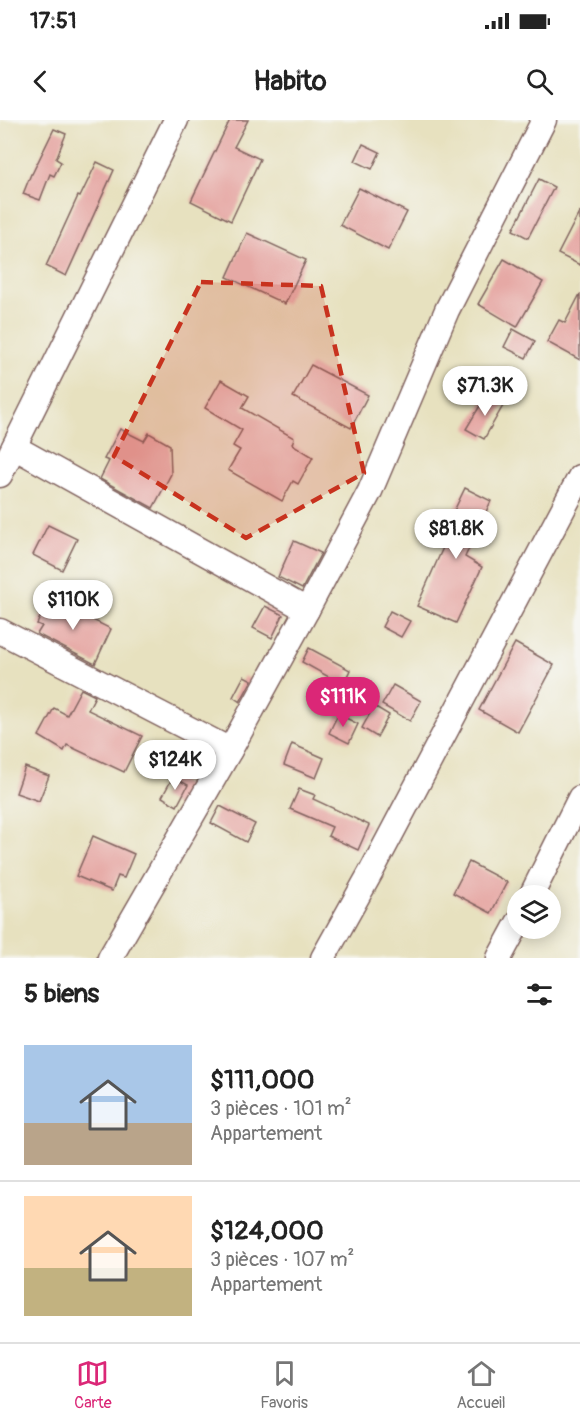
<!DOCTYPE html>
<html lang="fr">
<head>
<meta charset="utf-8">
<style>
	:root { --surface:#fff; --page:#f2f2f2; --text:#222; --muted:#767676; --line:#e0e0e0; --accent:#db2777 }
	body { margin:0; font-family:Pangolin,sans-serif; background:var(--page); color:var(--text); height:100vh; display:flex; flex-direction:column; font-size:22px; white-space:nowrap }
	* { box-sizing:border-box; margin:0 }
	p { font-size:20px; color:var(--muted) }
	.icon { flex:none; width:33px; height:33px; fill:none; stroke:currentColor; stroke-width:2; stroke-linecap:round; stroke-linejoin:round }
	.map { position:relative; height:838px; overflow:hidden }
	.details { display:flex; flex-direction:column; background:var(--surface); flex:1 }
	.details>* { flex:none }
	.buttons { position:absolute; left:507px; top:765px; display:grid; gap:12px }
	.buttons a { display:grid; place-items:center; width:54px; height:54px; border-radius:50%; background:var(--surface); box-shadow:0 3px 15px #0003; font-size:30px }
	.price { position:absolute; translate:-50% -51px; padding:0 14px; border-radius:21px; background:#fff; color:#222; font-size:20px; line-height:39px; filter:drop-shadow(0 2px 3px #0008) }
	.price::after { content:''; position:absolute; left:50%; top:36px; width:18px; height:14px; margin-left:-9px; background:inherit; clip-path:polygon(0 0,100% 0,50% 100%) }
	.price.active { background:var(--accent); color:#fff }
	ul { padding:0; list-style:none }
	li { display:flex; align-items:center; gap:18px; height:150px; padding:0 24px }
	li+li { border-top:2px solid var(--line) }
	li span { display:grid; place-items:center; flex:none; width:168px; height:120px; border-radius:0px; color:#555 }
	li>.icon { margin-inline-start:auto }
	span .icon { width:72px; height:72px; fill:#fffc; stroke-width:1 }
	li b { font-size:26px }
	h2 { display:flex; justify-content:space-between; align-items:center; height:72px; padding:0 24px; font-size:26px }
	.status { display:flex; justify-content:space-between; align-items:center; height:42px; padding:0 30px; background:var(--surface); direction:ltr }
	.status svg { height:16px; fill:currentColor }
	header { display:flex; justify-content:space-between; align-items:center; height:78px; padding:0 24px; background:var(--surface); font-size:27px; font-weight:700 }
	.dock { display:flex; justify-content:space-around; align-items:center; height:84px; border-top:2px solid var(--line); background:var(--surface); font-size:16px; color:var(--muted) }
	.dock a { display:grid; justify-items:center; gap:3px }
	.dock .active { color:var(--accent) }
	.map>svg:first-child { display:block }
	.building { fill:#e6a9a5 }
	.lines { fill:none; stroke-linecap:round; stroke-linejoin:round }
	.minor-casing { stroke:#81635f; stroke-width:27 }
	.minor { stroke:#fff; stroke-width:24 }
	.marked { fill:#c8321e; fill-opacity:0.2; stroke:#c8321e; stroke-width:4.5; stroke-dasharray:12 8; stroke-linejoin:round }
</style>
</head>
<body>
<div class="status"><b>17:51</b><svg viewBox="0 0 49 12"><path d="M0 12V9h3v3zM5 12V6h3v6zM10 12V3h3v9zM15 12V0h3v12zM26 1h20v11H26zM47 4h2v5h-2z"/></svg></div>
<header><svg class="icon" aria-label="back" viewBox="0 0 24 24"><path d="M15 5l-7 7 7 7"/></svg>Habito<svg class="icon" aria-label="search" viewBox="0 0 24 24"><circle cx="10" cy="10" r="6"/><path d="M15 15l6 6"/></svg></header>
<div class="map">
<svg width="580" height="838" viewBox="0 0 580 838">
	<rect width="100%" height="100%" fill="#f6f6f2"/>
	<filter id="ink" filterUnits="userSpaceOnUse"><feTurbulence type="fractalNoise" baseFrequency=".0167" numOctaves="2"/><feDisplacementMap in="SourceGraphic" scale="12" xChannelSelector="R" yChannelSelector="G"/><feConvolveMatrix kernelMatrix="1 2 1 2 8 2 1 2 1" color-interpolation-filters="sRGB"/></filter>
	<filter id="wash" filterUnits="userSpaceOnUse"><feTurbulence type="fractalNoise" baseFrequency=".008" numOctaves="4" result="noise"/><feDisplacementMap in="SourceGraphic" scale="24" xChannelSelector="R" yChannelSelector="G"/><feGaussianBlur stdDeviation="1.35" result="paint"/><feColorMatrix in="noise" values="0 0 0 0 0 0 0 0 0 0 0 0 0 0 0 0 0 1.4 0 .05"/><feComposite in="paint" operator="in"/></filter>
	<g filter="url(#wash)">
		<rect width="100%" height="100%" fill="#e7e1bf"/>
		<g id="blocks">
			<g class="building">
				<polygon points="230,0 248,0 234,27 260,39 231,101 191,81"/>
				<polygon points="54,9 66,14 56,39 61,42 54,56 50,54 40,80 23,74 31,54 32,54"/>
				<polygon points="363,24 380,32 372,49 355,41"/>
				<polygon points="97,42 114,50 66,156 46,146 78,76 80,77"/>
				<polygon points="539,59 554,67 528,118 513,110"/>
				<polygon points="359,68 407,92 388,130 340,105"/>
				<polygon points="580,91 580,145 558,134"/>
				<polygon points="247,113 306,140 285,184 227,157"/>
				<polygon points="504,139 543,162 517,207 478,184"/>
				<polygon points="580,174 580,240 547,222 559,200 565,203"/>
				<polygon points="513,209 535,221 526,238 504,227"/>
				<polygon points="311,245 368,275 351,308 293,277"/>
				<polygon points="221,260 249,276 242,288 294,318 292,324 313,337 298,364 293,361 282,381 228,350 240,330 233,326 242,310 205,288"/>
				<polygon points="487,274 504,284 484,319 466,309"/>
				<polygon points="120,309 144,321 149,313 170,325 171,354 153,388 100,359 109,341 104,339"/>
				<polygon points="465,368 491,381 465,437 482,447 456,503 417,486 445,423 440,420"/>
				<polygon points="48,405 77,419 62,450 33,435"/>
				<polygon points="294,421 321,433 302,469 278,457"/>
				<polygon points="49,478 111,509 95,544 37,514 42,506 37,504"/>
				<polygon points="265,486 283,495 272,518 253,508"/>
				<polygon points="390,491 410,501 401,517 382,507"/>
				<polygon points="515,523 554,545 518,612 479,590"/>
				<polygon points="309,528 350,550 343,565 302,542"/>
				<polygon points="244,556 252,560 240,582 233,577"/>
				<polygon points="393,565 421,581 410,601 382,585"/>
				<polygon points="81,569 95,576 88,590 142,616 124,652 67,625 64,631 39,616 54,588 67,595"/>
				<polygon points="374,586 389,595 377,617 362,608"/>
				<polygon points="338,594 358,604 349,623 329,613"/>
				<polygon points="292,624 324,638 316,658 284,645"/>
				<polygon points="25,647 49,656 39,681 16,673"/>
				<polygon points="173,657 188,665 177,686 162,677"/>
				<polygon points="299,669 315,675 313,679 369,705 358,730 328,716 332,707 290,689"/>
				<polygon points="220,686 255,704 246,722 211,703"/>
				<polygon points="93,716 134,734 124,758 118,756 112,771 76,756"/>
				<polygon points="469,742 507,762 491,793 453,773"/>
			</g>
		</g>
	</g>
	<g filter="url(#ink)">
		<use href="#blocks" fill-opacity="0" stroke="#81635f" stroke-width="1.5"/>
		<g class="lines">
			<defs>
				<g id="minor">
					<polyline points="14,327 307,490"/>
					<polyline points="0,355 176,0"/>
					<polyline points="0,511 230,630"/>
					<polyline points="531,776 580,678"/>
					<polyline points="110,838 230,630 307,490 370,371 447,190 544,0"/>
					<polyline points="323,838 371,752 580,357"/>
					<polyline points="499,838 518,803"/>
				</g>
			</defs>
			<use href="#minor" class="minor-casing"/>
			<use href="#minor" class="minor"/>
		</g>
	</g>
	<path class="marked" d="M 201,162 L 321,166 L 364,353 L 246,418 L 114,336 Z"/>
</svg>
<div class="buttons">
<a><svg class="icon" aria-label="layers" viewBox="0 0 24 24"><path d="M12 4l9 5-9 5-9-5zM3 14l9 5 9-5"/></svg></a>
</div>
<b class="price" style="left:485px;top:297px">$71.3K</b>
<b class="price" style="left:456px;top:440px">$81.8K</b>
<b class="price" style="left:73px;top:511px">$110K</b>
<b class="price active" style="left:343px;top:608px">$111K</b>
<b class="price" style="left:175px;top:671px">$124K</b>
</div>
<section class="details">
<h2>5 biens<svg class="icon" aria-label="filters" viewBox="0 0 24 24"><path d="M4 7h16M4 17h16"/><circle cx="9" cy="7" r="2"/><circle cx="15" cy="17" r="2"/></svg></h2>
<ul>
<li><span style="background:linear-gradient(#a9c7e8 65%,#b9a48a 0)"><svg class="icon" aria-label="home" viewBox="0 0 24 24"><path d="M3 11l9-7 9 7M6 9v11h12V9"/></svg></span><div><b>$111,000</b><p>3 pièces · 101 m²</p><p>Appartement</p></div></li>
<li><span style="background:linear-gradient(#ffd9b3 60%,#c2b280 0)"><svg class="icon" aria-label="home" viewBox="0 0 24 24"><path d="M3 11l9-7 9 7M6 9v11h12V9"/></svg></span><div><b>$124,000</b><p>3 pièces · 107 m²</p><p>Appartement</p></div></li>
</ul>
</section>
<nav class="dock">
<a class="active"><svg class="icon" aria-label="map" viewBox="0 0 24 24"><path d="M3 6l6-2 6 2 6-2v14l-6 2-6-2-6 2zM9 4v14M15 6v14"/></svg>Carte</a>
<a><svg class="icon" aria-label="saved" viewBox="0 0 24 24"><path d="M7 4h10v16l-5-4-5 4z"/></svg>Favoris</a>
<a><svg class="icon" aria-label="home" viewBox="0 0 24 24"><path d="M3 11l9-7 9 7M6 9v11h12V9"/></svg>Accueil</a>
</nav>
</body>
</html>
